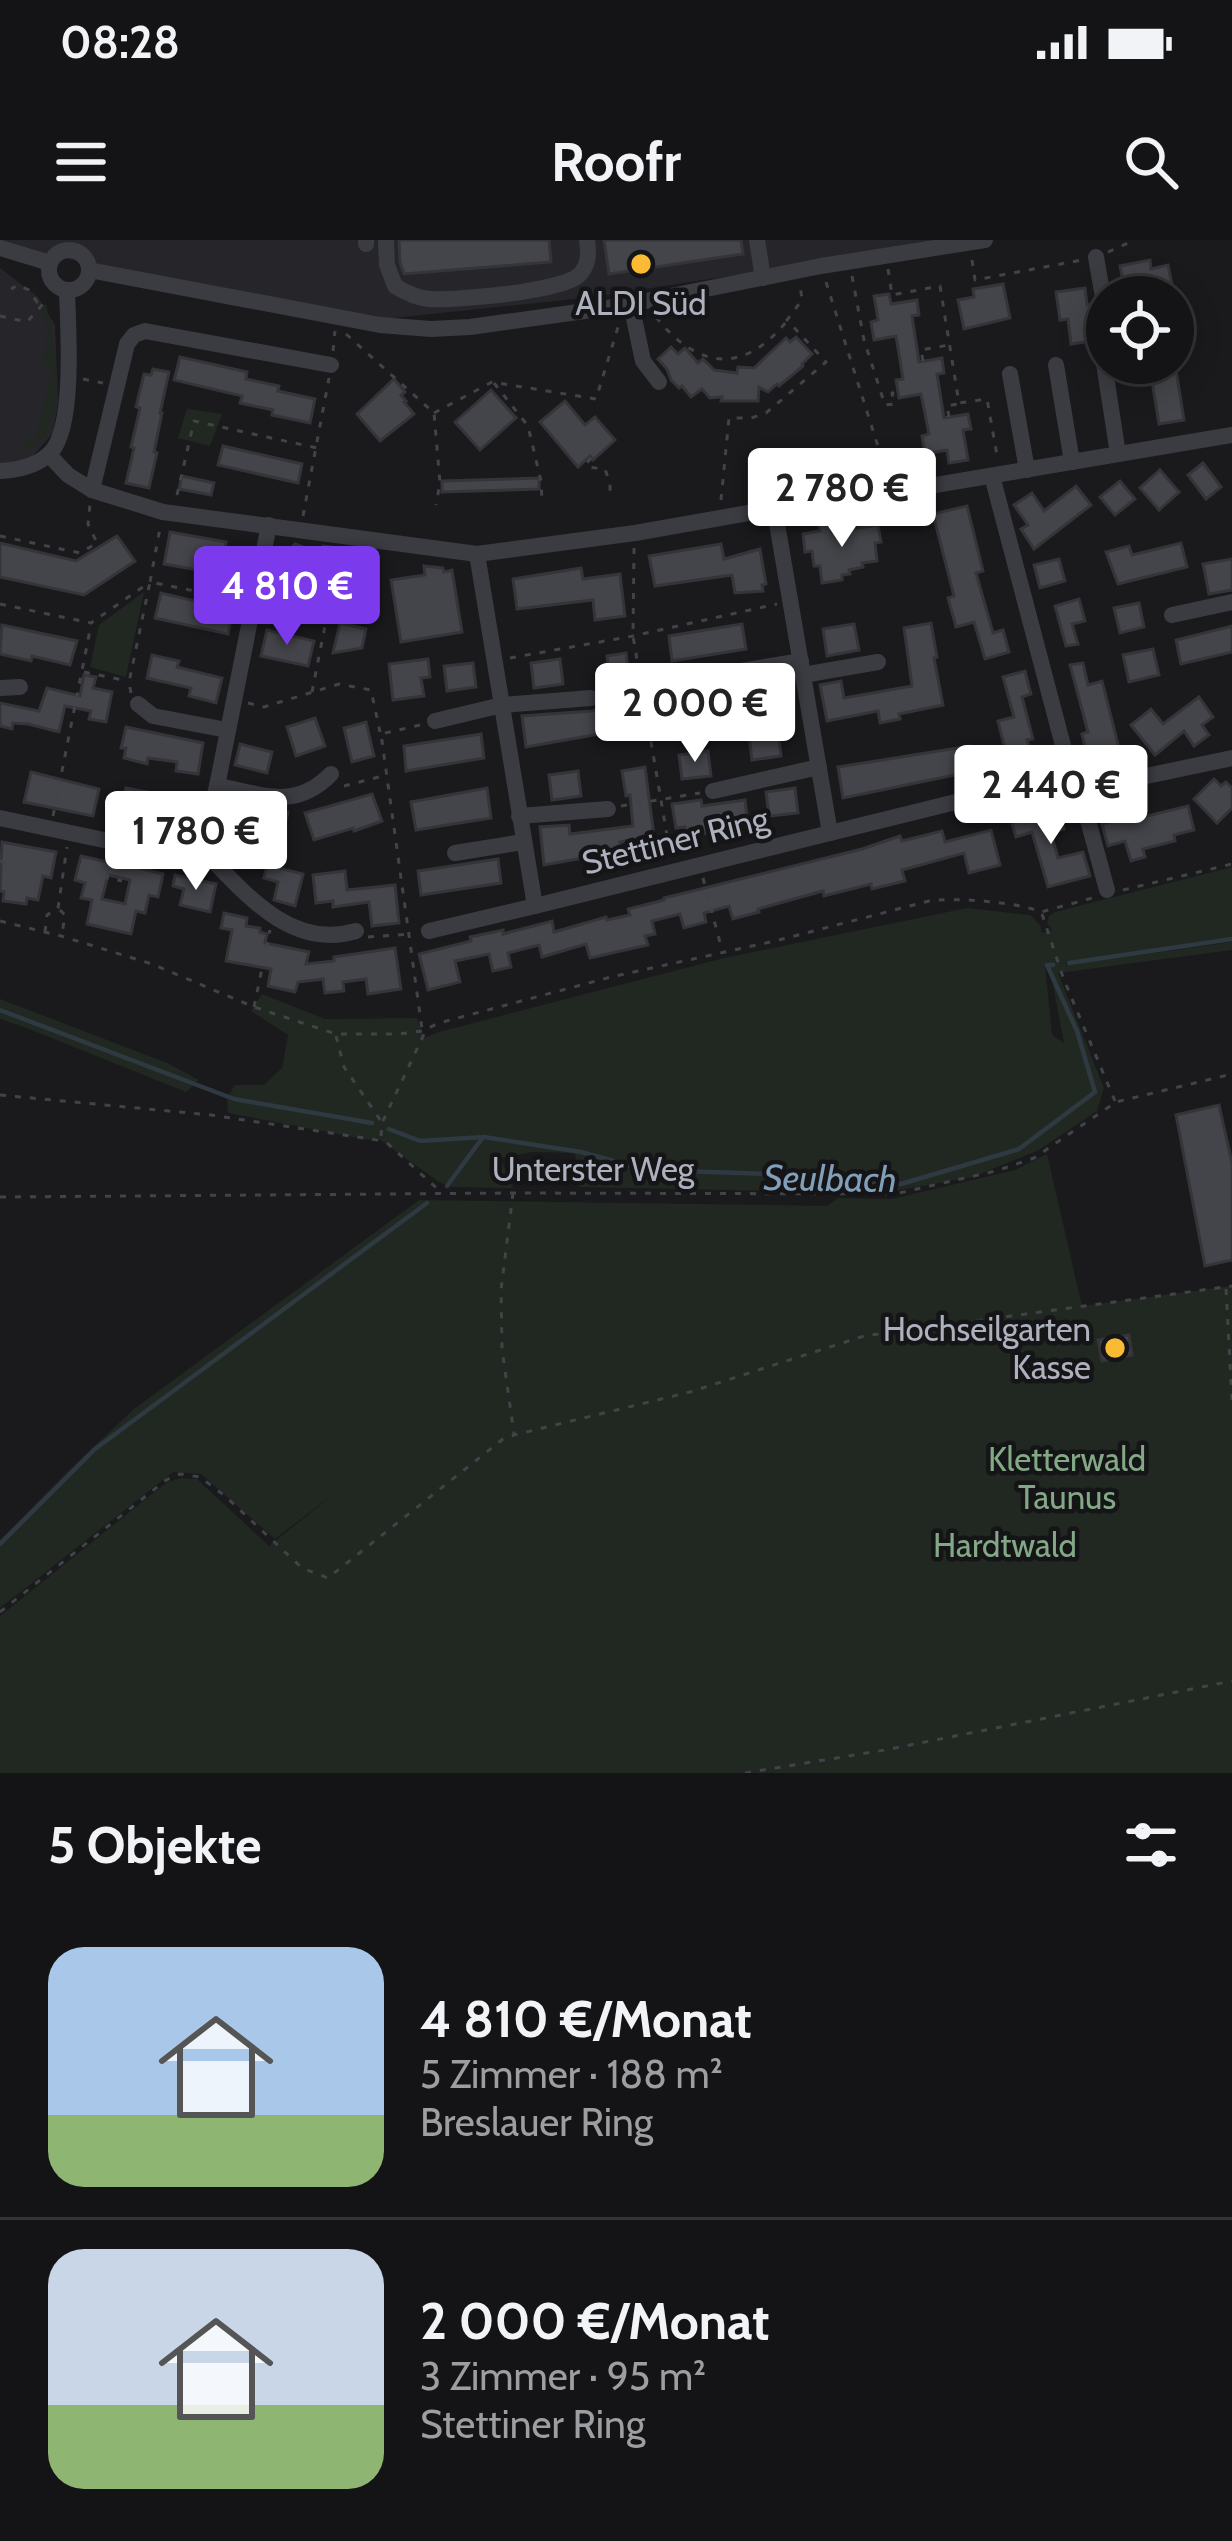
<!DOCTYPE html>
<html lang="de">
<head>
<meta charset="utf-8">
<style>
	:root { --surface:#141416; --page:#212123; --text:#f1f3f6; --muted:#9d9ea1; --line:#333335; --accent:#7c3aed }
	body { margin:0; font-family:Cabin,sans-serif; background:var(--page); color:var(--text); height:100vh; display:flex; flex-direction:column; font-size:45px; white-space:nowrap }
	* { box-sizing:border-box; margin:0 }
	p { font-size:39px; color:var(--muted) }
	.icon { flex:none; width:66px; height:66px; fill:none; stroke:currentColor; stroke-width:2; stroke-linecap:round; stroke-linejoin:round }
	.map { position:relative; height:1533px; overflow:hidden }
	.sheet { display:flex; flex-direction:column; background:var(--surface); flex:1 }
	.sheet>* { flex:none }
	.controls { position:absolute; left:1086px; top:36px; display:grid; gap:24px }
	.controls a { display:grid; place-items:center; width:108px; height:108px; border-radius:50%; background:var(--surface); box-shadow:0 6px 30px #0003,0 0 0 3px var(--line); font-size:60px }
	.price { position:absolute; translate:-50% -102px; padding:0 27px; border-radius:12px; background:#fff; color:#222; font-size:39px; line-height:78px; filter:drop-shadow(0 3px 6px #0008) }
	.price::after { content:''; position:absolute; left:50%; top:72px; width:36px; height:27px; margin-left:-18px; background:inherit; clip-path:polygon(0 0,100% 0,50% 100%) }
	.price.active { background:var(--accent); color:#fff }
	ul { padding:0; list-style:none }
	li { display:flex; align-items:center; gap:36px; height:300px; padding:0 48px }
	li+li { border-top:3px solid var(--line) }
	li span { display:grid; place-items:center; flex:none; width:336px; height:240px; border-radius:36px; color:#555 }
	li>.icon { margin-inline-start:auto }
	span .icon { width:144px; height:144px; fill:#fffc; stroke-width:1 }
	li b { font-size:51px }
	h2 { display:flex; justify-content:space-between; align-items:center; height:144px; padding:0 48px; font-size:51px }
	.status { display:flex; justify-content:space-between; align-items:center; height:84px; padding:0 60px; background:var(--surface); direction:ltr }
	.status svg { height:33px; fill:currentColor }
	header { display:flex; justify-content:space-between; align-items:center; height:156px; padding:0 48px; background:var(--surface); font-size:54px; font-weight:700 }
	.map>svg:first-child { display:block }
	.built { fill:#26262a }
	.green { fill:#202821; fill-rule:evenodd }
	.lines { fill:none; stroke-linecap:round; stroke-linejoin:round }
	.stream { stroke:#2f3942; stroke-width:4.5 }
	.building { fill:#44454a; stroke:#343439; stroke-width:3; fill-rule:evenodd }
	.path { stroke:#414349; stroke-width:3; stroke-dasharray:6 9; stroke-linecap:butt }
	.minor { stroke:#3b3c42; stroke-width:16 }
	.poi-dot { fill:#fbba34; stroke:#151518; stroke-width:4.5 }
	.labels { text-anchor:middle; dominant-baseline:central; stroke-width:9; stroke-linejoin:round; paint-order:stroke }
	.poi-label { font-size:33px; fill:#acb1bd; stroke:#151518 }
	.street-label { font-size:33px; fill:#acb1bd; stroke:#151518 }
	.park-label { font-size:33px; fill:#83a885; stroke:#151518 }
	.water-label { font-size:36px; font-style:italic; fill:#829fb9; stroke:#151518 }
</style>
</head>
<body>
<div class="status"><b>08:28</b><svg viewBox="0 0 49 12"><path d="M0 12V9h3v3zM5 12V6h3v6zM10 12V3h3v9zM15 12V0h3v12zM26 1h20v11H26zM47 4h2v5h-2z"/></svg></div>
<header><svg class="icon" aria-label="menu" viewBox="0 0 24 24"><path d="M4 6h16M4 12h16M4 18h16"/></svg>Roofr<svg class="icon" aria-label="search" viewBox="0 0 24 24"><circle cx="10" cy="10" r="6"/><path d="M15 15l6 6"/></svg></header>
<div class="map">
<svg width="1232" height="1533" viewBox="0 0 1232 1533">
	<rect width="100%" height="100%" fill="#1a1a1d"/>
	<g class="built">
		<polygon points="0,0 939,0 902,9 594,57 384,79 0,6"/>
		<polygon points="0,28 38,57 55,85 58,161 53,193 31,218 0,225"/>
	</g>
	<g class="green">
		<path d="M 46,64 C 53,99 64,160 46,193 C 42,201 32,207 24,212 L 26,200 L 34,201 L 52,129 L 43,122 L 48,91 L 40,68 Z"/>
		<polygon points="187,169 222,174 210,206 178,198"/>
		<polygon points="144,352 126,437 90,427 99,385"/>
		<path d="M 1232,627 L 1232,697 L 1065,722 L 1067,725 L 1232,702 L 1232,710 L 1058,733 L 1104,848 L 1097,871 L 1039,910 L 973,937 L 883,953 L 579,947 L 575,913 L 533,912 L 500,918 L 513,948 L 452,947 L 439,942 L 376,897 L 375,901 L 228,873 L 227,858 L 235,845 L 264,845 L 282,828 L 288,795 L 251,771 L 262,754 L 325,779 L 417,778 L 424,798 L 439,792 L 724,718 L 967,668 L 1030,675 L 1040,685 L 1042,693 L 1052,690 L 1047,683 L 1049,676 L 1055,672 ZM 1048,724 L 1049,724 L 1064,803 L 1052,795 L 1045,725 Z"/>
		<polygon points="0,759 167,823 199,840 186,852 24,787 0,779"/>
		<polygon points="1047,914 1082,1066 1232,1046 1232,1533 0,1533 0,1376 167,1242 181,1238 197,1239 269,1306 340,1249 275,1299 201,1234 173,1232 0,1368 0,1300 69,1230 134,1169 419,960 827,966 838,958 892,959 1015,930"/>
	</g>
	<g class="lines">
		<g class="stream">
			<polyline points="1069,723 1232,699"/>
			<polyline points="0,770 234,859 372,883"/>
			<polyline points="389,889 420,901 484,897 581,912 646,930 769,934 901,944 1019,909 1095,852 1077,791 1047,725 1053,725"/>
			<polyline points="447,946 483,897"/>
			<polyline points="0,1304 95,1209 427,963"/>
		</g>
	</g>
	<g class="building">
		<polygon points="399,0 549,0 551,22 404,34 400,22"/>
		<polygon points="604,0 741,0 743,14 609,34"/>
		<polygon points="1150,20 1151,29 1168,25 1174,54 1149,57 1148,52 1126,57 1120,26"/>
		<polygon points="1003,44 1010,78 964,89 958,60 974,57 973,49"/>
		<polygon points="1085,48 1087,65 1091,64 1097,88 1092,95 1092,101 1071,104 1068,79 1060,80 1056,52"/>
		<polygon points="889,54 891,64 917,60 919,75 912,76 919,122 942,118 944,133 937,134 944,178 968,174 971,189 963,190 968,220 949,223 947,210 925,214 922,196 929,194 921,154 899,158 896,140 903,139 896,96 874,100 871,82 878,80 874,56"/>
		<polygon points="796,97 812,114 802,124 803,126 779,146 777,144 768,152 759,147 758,161 721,161 722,157 710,158 702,149 691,157 682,146 679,148 671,140 667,129 658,119 671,107 678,114 685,108 698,123 703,119 714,130 737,133 738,127 754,128 786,98 790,102"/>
		<polygon points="180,117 247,132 246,139 279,146 278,151 315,159 310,183 272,175 273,170 240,163 242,156 174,140"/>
		<polygon points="1149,123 1173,123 1174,130 1176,130 1184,180 1159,184"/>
		<polygon points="153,129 169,132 160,173 162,173 154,212 157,213 149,248 126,243 134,208 131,207 140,168 136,167 144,134 151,135"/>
		<polygon points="394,139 405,152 401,155 406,161 404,162 414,174 380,201 357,174"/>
		<polygon points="491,150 516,178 480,210 455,182"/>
		<polygon points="565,161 585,185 595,177 615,200 593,220 590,216 578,227 540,182"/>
		<polygon points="223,206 302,224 298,243 218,225"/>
		<polygon points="1203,223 1221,247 1206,259 1188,235"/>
		<polygon points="1160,230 1179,252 1159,270 1140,248"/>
		<polygon points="182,236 214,243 211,255 179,249"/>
		<polygon points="539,238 539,249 442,252 442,241"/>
		<polygon points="1120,241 1135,259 1115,275 1100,257"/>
		<polygon points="1076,246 1091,265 1034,309 1021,289 1028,285 1014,265 1032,253 1044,271"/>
		<polygon points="967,266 983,331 976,333 993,393 1003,390 1009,412 985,419 974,382 956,387 948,358 954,356 933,274"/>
		<polygon points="831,284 832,292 878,285 881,302 875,303 877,321 862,323 863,327 849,330 850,334 842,335 842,340 822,343 820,326 814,326 812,311 805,312 803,294 820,291 819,285"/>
		<polygon points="170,292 226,302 225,310 245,314 228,394 155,378 161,353 220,367 227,335 164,324"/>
		<polygon points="117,296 135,321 84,355 0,337 0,303 76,321"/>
		<polygon points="1181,303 1187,327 1118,344 1106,312 1129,306 1132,315"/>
		<polygon points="295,304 314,311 321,311 323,306 332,307 325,338 309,335 308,341 276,334 283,309 289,311"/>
		<polygon points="721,304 724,319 760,309 766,344 762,345 763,351 735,353 732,335 655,346 649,316"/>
		<polygon points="1059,319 1065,341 1040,348 1034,325"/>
		<polygon points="1232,319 1232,350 1209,354 1203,324"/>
		<polygon points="424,326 443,328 444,332 452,330 462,392 401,402 391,340 425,335"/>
		<polygon points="581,328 583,339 620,334 625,376 595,380 593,360 517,369 513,339"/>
		<polygon points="1079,359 1085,381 1072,384 1078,404 1066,406 1055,366"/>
		<polygon points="1139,363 1144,387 1120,393 1114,368"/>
		<polygon points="340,383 366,389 362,408 333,413"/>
		<polygon points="931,383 937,417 934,418 943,465 899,474 900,479 880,483 878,471 827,481 820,445 841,441 844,458 912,446 904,388"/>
		<polygon points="742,384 746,409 672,421 669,396"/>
		<polygon points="854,384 859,410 827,416 823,389"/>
		<polygon points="2,385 77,401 70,425 32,416 31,421 0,414"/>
		<polygon points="1232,386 1232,412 1181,424 1176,400"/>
		<polygon points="267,390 314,401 308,426 261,416"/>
		<polygon points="1153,409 1159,435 1129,442 1123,415"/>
		<polygon points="626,413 629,437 610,440 607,416"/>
		<polygon points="152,415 179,421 177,427 222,438 216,463 189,456 191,448 147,438"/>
		<polygon points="428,419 430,437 421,438 424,456 393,460 389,424"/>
		<polygon points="560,419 563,444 534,448 531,423"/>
		<polygon points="473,423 476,447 447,451 444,426"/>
		<polygon points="1083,423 1088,445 1102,441 1120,512 1088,519 1082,494 1088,492 1070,425"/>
		<polygon points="1025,431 1031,454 1022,457 1033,499 1027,500 1039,538 1004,548 998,528 1009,525 998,481 1014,477 1003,437"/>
		<polygon points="84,435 96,437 93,448 112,452 106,482 89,479 91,471 65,466 59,492 28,484 13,483 12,489 0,486 0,463 39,471 47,448 80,456"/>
		<polygon points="775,438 778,461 750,464 747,443"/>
		<polygon points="680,451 681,459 726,453 729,477 660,489 659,481 598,489 599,494 526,507 522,476 592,471 613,467 612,463"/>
		<polygon points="1199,457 1213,477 1202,485 1209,495 1194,506 1184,491 1155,515 1131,485 1151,469 1163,484"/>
		<polygon points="315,478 325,506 296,516 287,487"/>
		<polygon points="366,482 374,516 352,522 344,488"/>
		<polygon points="126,487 203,503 198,534 176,531 177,522 148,518 147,524 124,518 126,508 121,508"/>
		<polygon points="778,492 781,516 752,520 749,495"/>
		<polygon points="481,494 484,518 406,531 404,506"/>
		<polygon points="240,504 272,512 267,533 235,525"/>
		<polygon points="970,506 974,531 843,558 838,527"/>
		<polygon points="708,511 711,536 682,539 679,515"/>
		<polygon points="645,527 654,596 620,602 622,611 544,625 540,587 569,585 570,594 633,586 630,555 626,556 622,531"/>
		<polygon points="578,531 581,556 552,560 549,535"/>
		<polygon points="31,532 99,549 93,576 24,562"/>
		<polygon points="1214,539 1221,546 1226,542 1232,548 1232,568 1217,583 1194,559"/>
		<polygon points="126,548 194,561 188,586 177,584 175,592 114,577 117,561 122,563"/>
		<polygon points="487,548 491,578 416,590 411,562"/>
		<polygon points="795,548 798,573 769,576 766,552"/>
		<polygon points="372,554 382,581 354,591 353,588 314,600 305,573"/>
		<polygon points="701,560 702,566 745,560 748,585 706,590 706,593 687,597 685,587 676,588 672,564"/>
		<polygon points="1057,566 1064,589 1051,593 1058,618 1083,612 1090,636 1048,647 1032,592 1016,597 1011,581"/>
		<polygon points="1188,566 1194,590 1174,595 1175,601 1143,609 1145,617 1131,621 1125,601 1108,606 1102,584 1133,575 1135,579"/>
		<polygon points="230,567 267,575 268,569 288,572 281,604 225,593"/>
		<polygon points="991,590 1000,625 969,633 964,613 902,630 905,641 872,649 871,644 824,656 823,651 758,669 759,672 733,679 729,666 704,673 706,682 684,688 680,674 652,681 655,694 645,696 648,705 590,718 586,704 542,717 539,705 508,713 511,727 493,731 489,714 455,721 460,742 428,750 419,714 471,701 470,697 503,690 503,694 552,681 554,692 606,677 607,680 630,675 628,669 664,660 664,658 862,609 900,596 902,601 942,591 945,602"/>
		<polygon points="2,602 56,612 51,638 43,636 38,660 27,658 26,664 3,661 4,652 0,651"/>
		<path d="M 81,616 L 112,623 L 113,621 L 163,634 L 158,657 L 149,655 L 145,673 L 136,671 L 131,694 L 87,684 L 92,660 L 81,658 L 85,643 L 75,640 ZM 108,635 L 130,640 L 125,664 L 102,659 Z"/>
		<polygon points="498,619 501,643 421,655 418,631"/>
		<polygon points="267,625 303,634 295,666 274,660 278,642 264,638"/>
		<polygon points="345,631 347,650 395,645 399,683 372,686 369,662 333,667 333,661 316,663 313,635"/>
		<polygon points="175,635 216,644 210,672 180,665 184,649 173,646"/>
		<polygon points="224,673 247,678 246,686 260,688 260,692 267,694 265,703 309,712 306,724 334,721 334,717 395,708 401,749 368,754 366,739 343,742 344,751 325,753 323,739 298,742 295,752 268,746 271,729 226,721 232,690 221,688"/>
		<polygon points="1219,865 1232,923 1232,1020 1205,1026 1176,875"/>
		<polygon points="1129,1095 1132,1115 1102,1121 1098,1100"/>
	</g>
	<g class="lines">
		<g class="path">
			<polyline points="1108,12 1135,0"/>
			<polyline points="972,20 975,40 1082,20"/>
			<polyline points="888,29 892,55 940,46 959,163 987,159 998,221"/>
			<polyline points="852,36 864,100 885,165 894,164 892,153 898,153"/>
			<polyline points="826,42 888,238"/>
			<polyline points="0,76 27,82 43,64 41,60 37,62 29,50 18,45 11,49"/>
			<path d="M 656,77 C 697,129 743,135 786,82"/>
			<polyline points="346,94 434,173 440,243 436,265"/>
			<polyline points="333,111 335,91"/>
			<polyline points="923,121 921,110 949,105"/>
			<polyline points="83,139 103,143"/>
			<polyline points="494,143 528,186 541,241 542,260"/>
			<polyline points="434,173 492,142 596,159 619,84"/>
			<polyline points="949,177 947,166 958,164"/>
			<polyline points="591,218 586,224 588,227 605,229 610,244 610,255"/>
			<polyline points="177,255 194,181 317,208"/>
			<polyline points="721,260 729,178 751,178 766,173 826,122 787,80 802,60 800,44"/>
			<polyline points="303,276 329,138"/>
			<polyline points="0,296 80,313 97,303 88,284 90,264"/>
			<polyline points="634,308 633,396 671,619"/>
			<polyline points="0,364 91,383 150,342 160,288"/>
			<polyline points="510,418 633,396 777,364"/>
			<polyline points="84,432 128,441"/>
			<polyline points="312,452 339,314"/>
			<polyline points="131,453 129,442 150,342 235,359"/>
			<polyline points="605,455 678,441"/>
			<polyline points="248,463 264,467 339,444 371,450 380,492"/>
			<polyline points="420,485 381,494 422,789"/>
			<polyline points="344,546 387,535"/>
			<polyline points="621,566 700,553"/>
			<polyline points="990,567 993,573 1059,555"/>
			<polyline points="53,576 91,385"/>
			<polyline points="111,619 107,638 122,641"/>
			<polyline points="0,621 13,626"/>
			<polyline points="703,638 722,710"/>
			<polyline points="1123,650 1232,624"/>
			<polyline points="60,670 65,675 62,694"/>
			<polyline points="1042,674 1064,740 1115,861"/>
			<path d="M 0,681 L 61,696 L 152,724 L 254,767 L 336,794 L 399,794 L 422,791 L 439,783 L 611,737 L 775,701 L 929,661 C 954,657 1018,662 1041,672 L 1096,657"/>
			<polyline points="45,692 47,675 58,668 67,607"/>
			<polyline points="368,697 412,694"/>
			<polyline points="254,767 270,690"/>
			<polyline points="336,796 344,827 381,881"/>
			<polyline points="0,855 211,875 384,901"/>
			<polyline points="381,896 382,883 426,790"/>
			<polyline points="387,903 442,953"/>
			<polyline points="513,953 501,1050 502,1109 514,1194"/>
			<polyline points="0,957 513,953 895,954 996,931 1034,918 1116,862 1232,834"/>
			<polyline points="1226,1049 1232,1160"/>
			<polyline points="0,1372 166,1240 180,1234 200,1237 225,1256 302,1328 328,1338 503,1199 514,1195 690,1152 864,1096 1232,1046"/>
			<polyline points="745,1533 885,1510 1232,1441"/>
		</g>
		<g class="minor">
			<polyline points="366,0 366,4"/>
			<path d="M 386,0 L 387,25 L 395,46 C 406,53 417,58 430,59 C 455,61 564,51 579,35 C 589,25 589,14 587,0"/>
			<polyline points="757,0 763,38"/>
			<polyline points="0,8 50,23"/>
			<circle cx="69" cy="30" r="20"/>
			<polyline points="1096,17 1107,80"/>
			<polyline points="89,30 380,85 431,89 470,87 621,66 821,26 985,0"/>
			<polyline points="631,64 643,121 659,142"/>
			<polyline points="1107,96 1103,117 1118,214"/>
			<polyline points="1056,125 1072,222"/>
			<polyline points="1010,134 1027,230"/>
			<polyline points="49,215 68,235 92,250 163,272 477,314 635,293 748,273 775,272 1232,195"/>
			<path d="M 0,231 C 18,230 40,225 52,211 C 75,183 68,88 67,51"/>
			<polyline points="992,236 1075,551 1232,518"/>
			<polyline points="92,250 127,104 134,95 145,91 331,125"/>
			<polyline points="477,314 535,666 830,593 775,272"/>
			<polyline points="1172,375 1232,362"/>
			<polyline points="803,435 878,422"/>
			<polyline points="692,439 801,421"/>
			<polyline points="0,448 20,447"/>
			<polyline points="138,464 153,476 227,490"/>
			<polyline points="435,481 502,465 591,458"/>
			<path d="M 217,546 C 264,554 294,571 331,534"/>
			<polyline points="713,551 819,527"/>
			<polyline points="1080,551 1107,650"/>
			<polyline points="519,576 608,569"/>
			<polyline points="0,578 156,611 174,613 201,608 217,546 269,285"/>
			<polyline points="830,593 984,555"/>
			<path d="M 201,608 C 243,651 290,711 356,691"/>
			<polyline points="455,613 523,602"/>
			<polyline points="429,691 535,666"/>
		</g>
	</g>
	<g class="poi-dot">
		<circle cx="641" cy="24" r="12"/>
		<circle cx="1115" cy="1108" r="12"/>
	</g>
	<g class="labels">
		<g class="poi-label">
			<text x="641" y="63">ALDI Süd</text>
			<text x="1091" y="1089" text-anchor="end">Hochseilgarten<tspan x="1091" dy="38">Kasse</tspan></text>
		</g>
		<g class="street-label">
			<text transform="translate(675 600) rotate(-14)">Stettiner Ring</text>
			<text x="593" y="929">Unterster Weg</text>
		</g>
		<g class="park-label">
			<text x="1067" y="1219">Kletterwald<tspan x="1067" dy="38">Taunus</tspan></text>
			<text x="1005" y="1305">Hardtwald</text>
		</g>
		<g class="water-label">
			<text transform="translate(830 938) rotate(1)">Seulbach</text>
		</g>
	</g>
</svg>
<div class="controls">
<a><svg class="icon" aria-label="locate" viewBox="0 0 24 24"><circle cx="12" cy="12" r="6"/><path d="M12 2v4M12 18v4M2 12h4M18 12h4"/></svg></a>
</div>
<b class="price" style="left:842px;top:310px">2 780 €</b>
<b class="price active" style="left:287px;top:408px">4 810 €</b>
<b class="price" style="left:695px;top:525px">2 000 €</b>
<b class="price" style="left:1051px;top:607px">2 440 €</b>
<b class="price" style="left:196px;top:653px">1 780 €</b>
</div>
<section class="sheet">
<h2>5 Objekte<svg class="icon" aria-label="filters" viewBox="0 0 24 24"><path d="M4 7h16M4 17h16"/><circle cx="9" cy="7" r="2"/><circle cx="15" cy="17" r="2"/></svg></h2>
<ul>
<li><span style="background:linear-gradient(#a9c7e8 70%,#8fb573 0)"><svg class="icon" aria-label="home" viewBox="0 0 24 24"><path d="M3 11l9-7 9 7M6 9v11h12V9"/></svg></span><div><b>4 810 €/Monat</b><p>5 Zimmer · 188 m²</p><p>Breslauer Ring</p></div></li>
<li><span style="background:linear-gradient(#c9d6e8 65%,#8fb573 0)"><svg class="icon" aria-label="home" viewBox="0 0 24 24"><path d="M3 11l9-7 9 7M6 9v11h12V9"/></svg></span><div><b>2 000 €/Monat</b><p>3 Zimmer · 95 m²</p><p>Stettiner Ring</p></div></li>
</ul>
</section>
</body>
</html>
